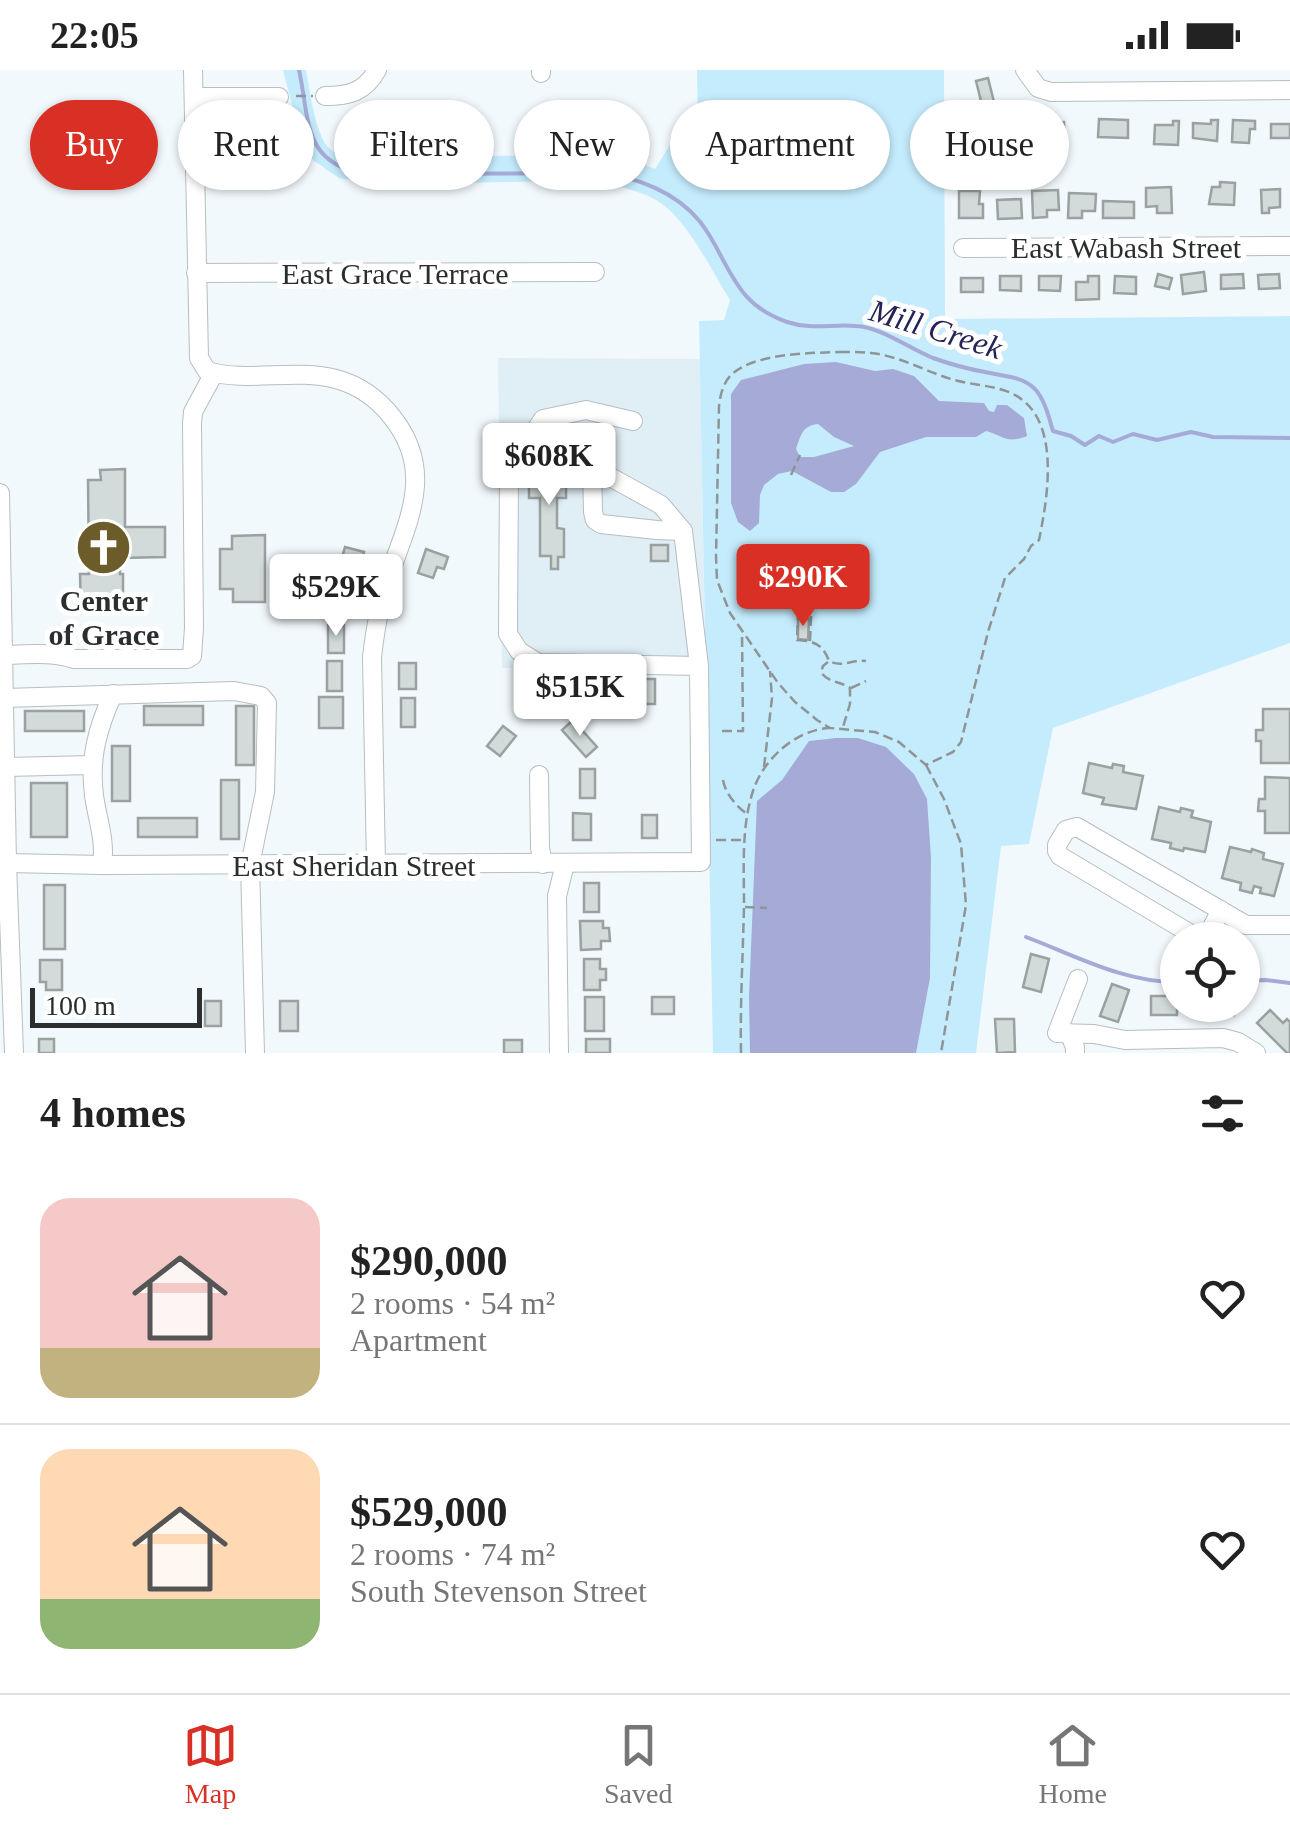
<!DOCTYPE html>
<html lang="en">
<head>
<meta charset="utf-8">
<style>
	:root { --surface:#fff; --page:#f6f6f6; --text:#222; --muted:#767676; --line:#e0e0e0; --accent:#d93025 }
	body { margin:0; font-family:Georgia,serif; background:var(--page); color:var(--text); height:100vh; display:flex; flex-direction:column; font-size:38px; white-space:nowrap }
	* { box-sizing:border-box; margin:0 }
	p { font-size:32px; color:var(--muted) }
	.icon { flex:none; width:55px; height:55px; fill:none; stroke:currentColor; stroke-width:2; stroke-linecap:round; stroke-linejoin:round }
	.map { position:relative; height:983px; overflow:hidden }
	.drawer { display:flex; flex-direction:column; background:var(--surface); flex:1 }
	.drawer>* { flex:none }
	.top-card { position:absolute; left:30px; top:30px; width:1230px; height:90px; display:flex; gap:20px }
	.controls { position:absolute; left:1160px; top:852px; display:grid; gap:20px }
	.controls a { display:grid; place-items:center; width:100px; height:100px; border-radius:50%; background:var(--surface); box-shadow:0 2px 8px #0004; font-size:50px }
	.scale { position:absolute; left:30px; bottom:25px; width:172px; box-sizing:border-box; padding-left:10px; border:5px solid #2b2e2f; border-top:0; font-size:28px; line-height:35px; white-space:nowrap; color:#2b2e2f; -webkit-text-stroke:8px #fff; paint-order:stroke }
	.price { position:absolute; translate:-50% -85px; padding:0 22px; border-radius:10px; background:#fff; color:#222; font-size:32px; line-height:65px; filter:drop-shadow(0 2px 5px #0008) }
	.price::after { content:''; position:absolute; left:50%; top:60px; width:30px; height:22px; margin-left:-15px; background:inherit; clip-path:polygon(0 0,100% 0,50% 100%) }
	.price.current { background:var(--accent); color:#fff }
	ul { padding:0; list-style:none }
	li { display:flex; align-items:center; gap:30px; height:250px; padding:0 40px }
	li+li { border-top:2px solid var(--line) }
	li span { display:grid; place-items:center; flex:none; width:280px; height:200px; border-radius:30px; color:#555 }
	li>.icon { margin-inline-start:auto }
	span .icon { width:120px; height:120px; fill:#fffc; stroke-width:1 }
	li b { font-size:42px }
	h2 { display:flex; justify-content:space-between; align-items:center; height:120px; padding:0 40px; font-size:42px }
	.tag { padding:0 35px; border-radius:45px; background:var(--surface); box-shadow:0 2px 8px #0004; font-size:35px; line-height:90px }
	.tag.current { background:var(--accent); color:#fff }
	.status { display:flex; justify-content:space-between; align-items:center; height:70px; padding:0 50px; background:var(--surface); direction:ltr }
	.status svg { height:28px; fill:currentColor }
	.menu { display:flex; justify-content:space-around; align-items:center; height:140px; border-top:2px solid var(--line); background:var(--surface); font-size:28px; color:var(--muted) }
	.menu a { display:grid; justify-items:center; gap:5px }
	.menu .current { color:var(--accent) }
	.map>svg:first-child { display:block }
	.built { fill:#e0eff6 }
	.green { fill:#c5ecfd }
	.water { fill:#a5abd6; fill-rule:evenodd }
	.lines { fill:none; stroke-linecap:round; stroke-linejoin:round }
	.stream { stroke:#a5abd6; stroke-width:4 }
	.building { fill:#d2dada; stroke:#9aa1a1; stroke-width:2.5 }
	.minor-casing { stroke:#b7bdc0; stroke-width:20 }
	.path { stroke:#8f9496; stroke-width:2.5; stroke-dasharray:10 5; stroke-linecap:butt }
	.minor { stroke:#fff; stroke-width:18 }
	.labels { text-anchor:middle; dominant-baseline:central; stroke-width:10; stroke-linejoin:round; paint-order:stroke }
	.street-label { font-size:30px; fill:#2b2e2f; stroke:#fff }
	.poi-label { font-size:30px; font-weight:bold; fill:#2b2e2f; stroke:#fff }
	.water-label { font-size:32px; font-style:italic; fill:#242458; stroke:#fff }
</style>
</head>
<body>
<div class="status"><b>22:05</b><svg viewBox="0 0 49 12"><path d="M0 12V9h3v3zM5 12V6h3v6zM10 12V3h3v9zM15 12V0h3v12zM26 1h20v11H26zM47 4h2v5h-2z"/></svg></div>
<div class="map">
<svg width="1290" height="983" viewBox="0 0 1290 983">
	<rect width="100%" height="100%" fill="#f2f9fc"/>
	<polygon class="built" points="498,288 700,289 705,589 682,598 502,598"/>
	<path class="green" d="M 283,0 L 306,0 C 310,20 315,66 330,79 C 336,85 345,85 353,87 L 610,85 L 626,87 L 655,99 L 681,57 L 698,55 L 697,0 L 944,0 L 945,249 L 1290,246 L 1290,573 L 1053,658 L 1029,774 L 1001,776 L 976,983 L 713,983 L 699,251 L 724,250 L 730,230 C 711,200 687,148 656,130 C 631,116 600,113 572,111 L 377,114 L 339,108 L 313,90 L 306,81 L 299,62 Z"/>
	<g class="water">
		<path d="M 836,292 L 875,301 L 893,299 L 914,306 L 939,331 L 984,333 L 989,341 L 994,342 L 997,335 L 1007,335 L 1024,348 L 1027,366 C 1006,374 1004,366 986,361 L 976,367 L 926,367 L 880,382 L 856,414 L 844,422 L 831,422 L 792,401 L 778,404 L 764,415 L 760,425 L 759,453 L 750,461 L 738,452 L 731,433 L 731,324 L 741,310 L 804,294 ZM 818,354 L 834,367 L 854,376 L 814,387 L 800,387 L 796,379 C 801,365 802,356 818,354 Z"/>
		<polygon points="836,668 858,668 886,677 914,704 927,729 931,788 930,908 916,983 750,983 749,927 757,731 782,710 809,671"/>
	</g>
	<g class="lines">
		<g class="stream">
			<path d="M 299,0 C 310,50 302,93 365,104 L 605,103 C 645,110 686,127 708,163 C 732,202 738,235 787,252 C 811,260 832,254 856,256 C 881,257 910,279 933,288 C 950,294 968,299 985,302 C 1002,306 1022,306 1035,319 C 1045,330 1049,348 1053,361 L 1071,366 L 1085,375 L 1099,366 L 1113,372 L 1133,364 L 1157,370 L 1191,362 L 1213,367 L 1290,368"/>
			<path d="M 1026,867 C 1074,885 1125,913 1178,912"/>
			<polyline points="1242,911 1265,910 1290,913"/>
		</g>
	</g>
	<g class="building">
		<polygon points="988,8 996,40 984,43 976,11"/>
		<polygon points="1099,49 1128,50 1128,68 1098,67"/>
		<polygon points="1211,50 1218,50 1217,71 1193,68 1193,53 1211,54"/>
		<polygon points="1233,50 1255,51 1255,59 1250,59 1249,73 1232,72"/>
		<polygon points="1173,51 1179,51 1178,75 1154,74 1155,55 1173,55"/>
		<polygon points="1064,52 1065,71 1038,72 1038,67 1027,68 1026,54"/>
		<rect x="1271" y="54" width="19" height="14"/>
		<polygon points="1220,112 1235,113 1234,135 1209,134 1212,117 1220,117"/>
		<polygon points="1171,117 1172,143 1157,143 1157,136 1146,137 1146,118"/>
		<polygon points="1280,119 1280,137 1269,138 1269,143 1262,143 1261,120"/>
		<polygon points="1058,120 1059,140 1047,140 1047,147 1033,148 1032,121"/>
		<polygon points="959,121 980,121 979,134 983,134 983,148 959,148"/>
		<polygon points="1069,123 1096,124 1095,141 1082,141 1082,148 1068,148"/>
		<polygon points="1021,129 1022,148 998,149 997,130"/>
		<polygon points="1103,131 1134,132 1134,148 1103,148"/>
		<polygon points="1204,202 1206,221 1183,224 1181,205"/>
		<polygon points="1158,204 1172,208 1169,219 1155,216"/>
		<polygon points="1243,204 1244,218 1221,219 1221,205"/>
		<polygon points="1279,204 1280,218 1259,219 1258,205"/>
		<polygon points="1000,206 1021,206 1021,221 1000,220"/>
		<polygon points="1039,206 1061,206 1060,221 1039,220"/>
		<polygon points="1088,206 1099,206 1099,229 1076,230 1076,212 1088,212"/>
		<polygon points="1115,206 1136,207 1136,224 1114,223"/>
		<rect x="961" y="208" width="22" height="14"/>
		<polygon points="529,396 566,397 566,428 557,428 557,458 564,459 564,487 558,487 558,499 551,499 551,486 540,486 540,428 529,428"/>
		<polygon points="125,399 125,457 165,457 165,487 120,488 120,504 123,504 123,543 81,543 80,504 89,504 88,410 101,410 100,400"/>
		<polygon points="265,465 265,532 233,532 233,519 220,519 220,479 232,479 232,466"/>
		<rect x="651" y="475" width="17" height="16"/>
		<polygon points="345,477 364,482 356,510 337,505"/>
		<polygon points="426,479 448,487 444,499 437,497 433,508 418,503"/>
		<polygon points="335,514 352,517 346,548 329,544"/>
		<polygon points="798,548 809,549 808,570 798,569"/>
		<rect x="328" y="555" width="16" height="28"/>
		<rect x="327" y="591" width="15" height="30"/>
		<rect x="399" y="593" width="17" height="26"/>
		<rect x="641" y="609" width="14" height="25"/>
		<rect x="319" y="627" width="24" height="31"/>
		<rect x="401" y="628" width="14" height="29"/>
		<rect x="144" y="636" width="59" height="19"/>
		<rect x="236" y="636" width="18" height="59"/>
		<polygon points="1263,639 1290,639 1290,693 1261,693 1261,671 1256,671 1256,660 1263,660"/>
		<rect x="25" y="641" width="59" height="20"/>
		<polygon points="573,650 597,677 586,687 562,660"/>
		<polygon points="503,656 516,666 500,686 487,676"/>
		<rect x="112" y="676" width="18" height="55"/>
		<polygon points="1089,693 1112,698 1113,694 1124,696 1123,702 1143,706 1136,739 1102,734 1104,728 1083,723"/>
		<rect x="580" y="699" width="15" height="29"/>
		<polygon points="1265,707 1290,708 1290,763 1265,763 1265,741 1258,741 1259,729 1265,729"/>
		<rect x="221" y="710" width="18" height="59"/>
		<rect x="31" y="713" width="36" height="54"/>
		<polygon points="1159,737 1180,742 1181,738 1193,741 1191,747 1211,752 1205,782 1184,778 1183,781 1170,778 1171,773 1152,769"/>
		<polygon points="573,743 591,744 591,770 573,770"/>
		<rect x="642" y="745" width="15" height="23"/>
		<rect x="138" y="748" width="59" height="19"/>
		<polygon points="1230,777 1251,782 1252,779 1264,783 1263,789 1283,794 1274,826 1260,823 1261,818 1254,816 1252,823 1240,820 1241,813 1222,808"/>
		<rect x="584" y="813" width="15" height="29"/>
		<rect x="44" y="815" width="21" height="64"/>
		<polygon points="580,851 603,851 603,858 609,858 610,871 601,871 601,879 581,880"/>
		<polygon points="1031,884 1049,889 1041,922 1023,917"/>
		<polygon points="584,889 600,889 600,899 606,899 606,910 600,910 600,920 584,920"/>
		<polygon points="40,890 62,890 62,920 46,920 46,912 40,912"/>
		<polygon points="1112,914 1129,920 1118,952 1100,946"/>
		<rect x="1151" y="926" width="26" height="19"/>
		<rect x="585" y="927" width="19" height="34"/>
		<rect x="652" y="927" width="22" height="17"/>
		<rect x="205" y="931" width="16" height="25"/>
		<rect x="280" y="931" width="18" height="30"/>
		<polygon points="1208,935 1235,935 1234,945 1207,940"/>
		<polygon points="1270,940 1283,953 1287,949 1290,952 1290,983 1287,983 1257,953"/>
		<polygon points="995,949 1014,949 1015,982 997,983"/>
		<rect x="39" y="969" width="15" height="14"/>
		<rect x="586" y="969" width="24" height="14"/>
		<rect x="504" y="970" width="18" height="13"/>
	</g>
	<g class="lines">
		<defs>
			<g id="minor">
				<path d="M 193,0 L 199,288 L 207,301 C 249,313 294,298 336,309 C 358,315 378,329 392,347 C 437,403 406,454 387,512 C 379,536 375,561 372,587 L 376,795"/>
				<polyline points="1025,0 1038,18 1051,22 1290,20"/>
				<polyline points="541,3 541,0"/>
				<path d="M 325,26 C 349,26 365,22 377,0"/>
				<polyline points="194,27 279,27"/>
				<polyline points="963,178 1290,176"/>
				<polyline points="196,203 595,202"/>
				<polyline points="528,383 532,366 543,349 586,340 633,351"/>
				<polyline points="592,397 593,442 595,450 601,454 657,460 683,461"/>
				<polyline points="0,423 7,793 14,983"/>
				<path d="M 0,585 C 24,585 52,581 74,589 L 187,589 L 192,586 L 194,558 L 192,353 L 193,342 L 214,303"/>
				<polyline points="5,628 234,621 261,626 267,633 265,722 250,795 255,983"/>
				<polyline points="6,697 93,695"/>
				<polyline points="539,705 540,778 543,794"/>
				<polyline points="7,793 102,795 701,792 699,596 538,593 519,581 508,564 509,399 528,383 567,383 661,435 683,461 699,596"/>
				<path d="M 102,795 C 106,770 97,749 94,725 C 89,688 98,657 113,624"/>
				<polyline points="1221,840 1209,863 1197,866 1191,864 1060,786 1057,781 1057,775 1066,760 1077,757 1246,855 1290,855"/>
				<polyline points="1078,909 1057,963 1094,964 1125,970 1223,968 1238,972 1256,983"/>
				<polyline points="1069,963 1075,977 1075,983"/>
				<polyline points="559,983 557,826 565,794"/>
			</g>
		</defs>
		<use href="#minor" class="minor-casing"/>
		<g class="path">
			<polyline points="296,26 313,26"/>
			<path d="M 840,282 C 850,282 861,282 871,283 C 899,286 925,301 951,309 C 970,315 993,315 1011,323 C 1062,346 1048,426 1039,470 L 1031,476 L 1024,489 L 1005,508 L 988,562 L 961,672 L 953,682 L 926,695 L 899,672 L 875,662 L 830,658 L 817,650 L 795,632 L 778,613 L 730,543 L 717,510 L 716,487 L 719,336 C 720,326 723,314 730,306 C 752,283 810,283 840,282 Z"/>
			<polyline points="791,405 800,385"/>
			<path d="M 810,571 L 811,547 L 798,547 L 797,570 C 814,571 823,574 829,591 C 843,598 852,589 866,591"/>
			<path d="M 828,592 L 823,596 L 821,602 C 828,613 840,611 850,618 L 850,634 L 843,657"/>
			<polyline points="851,618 866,611"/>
			<polyline points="722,661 743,661 742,562"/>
			<polyline points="926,695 944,729 961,774 966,835 941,983"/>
			<polyline points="764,697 772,628 770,601"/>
			<path d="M 723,710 C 725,723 736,736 747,744"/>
			<polyline points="716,770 743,770"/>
			<polyline points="745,837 767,838"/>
			<path d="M 741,983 C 740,934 743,884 744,835 C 744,797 741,755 754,718 C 765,688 796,660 829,658"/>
		</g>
		<use href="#minor" class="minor"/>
	</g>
	<defs>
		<symbol id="church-disc" viewBox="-11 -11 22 22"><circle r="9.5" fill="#6b5c29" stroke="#fff"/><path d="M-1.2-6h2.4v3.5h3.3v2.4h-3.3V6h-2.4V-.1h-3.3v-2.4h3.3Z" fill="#fff"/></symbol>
	</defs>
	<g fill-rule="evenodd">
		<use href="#church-disc" x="72" y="446" width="63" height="63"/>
	</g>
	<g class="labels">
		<g class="street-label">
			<text x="1126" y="177">East Wabash Street</text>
			<text x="395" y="203">East Grace Terrace</text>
			<text x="354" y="795">East Sheridan Street</text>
		</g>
		<g class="poi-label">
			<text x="104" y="530">Center<tspan x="104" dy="34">of Grace</tspan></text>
		</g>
		<g class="water-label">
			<text transform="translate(936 259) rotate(17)">Mill Creek</text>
		</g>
	</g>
</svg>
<div class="controls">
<a><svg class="icon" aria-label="locate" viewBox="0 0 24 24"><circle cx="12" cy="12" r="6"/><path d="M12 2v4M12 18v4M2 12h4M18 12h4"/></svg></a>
</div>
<div class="scale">100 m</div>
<b class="price" style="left:549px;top:438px">$608K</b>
<b class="price current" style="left:803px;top:559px">$290K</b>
<b class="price" style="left:336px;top:569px">$529K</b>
<b class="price" style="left:580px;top:669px">$515K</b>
<div class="top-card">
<a class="tag current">Buy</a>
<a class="tag">Rent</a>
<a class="tag">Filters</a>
<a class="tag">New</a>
<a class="tag">Apartment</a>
<a class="tag">House</a>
</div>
</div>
<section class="drawer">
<h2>4 homes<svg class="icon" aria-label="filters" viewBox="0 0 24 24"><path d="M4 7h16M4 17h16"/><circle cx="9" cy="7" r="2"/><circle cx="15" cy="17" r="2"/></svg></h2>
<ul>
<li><span style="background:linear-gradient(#f6c9c9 75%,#c2b280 0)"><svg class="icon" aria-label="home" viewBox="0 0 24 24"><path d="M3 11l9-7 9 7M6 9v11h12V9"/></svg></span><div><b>$290,000</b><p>2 rooms · 54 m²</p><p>Apartment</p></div><svg class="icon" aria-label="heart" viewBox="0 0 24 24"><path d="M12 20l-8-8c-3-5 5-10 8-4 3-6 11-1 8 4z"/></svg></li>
<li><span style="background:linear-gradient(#ffd9b3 75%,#8fb573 0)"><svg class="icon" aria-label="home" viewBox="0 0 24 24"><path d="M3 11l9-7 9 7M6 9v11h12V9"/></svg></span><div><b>$529,000</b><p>2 rooms · 74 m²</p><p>South Stevenson Street</p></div><svg class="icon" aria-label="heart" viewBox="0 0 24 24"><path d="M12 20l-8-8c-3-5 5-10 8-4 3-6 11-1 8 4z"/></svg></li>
</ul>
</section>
<nav class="menu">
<a class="current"><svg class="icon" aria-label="map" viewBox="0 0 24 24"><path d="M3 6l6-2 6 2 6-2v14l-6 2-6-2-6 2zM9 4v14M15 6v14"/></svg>Map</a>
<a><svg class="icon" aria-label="saved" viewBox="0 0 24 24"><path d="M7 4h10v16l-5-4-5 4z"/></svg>Saved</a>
<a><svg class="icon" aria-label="home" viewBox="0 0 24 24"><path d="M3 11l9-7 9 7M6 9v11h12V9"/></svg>Home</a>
</nav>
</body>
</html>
